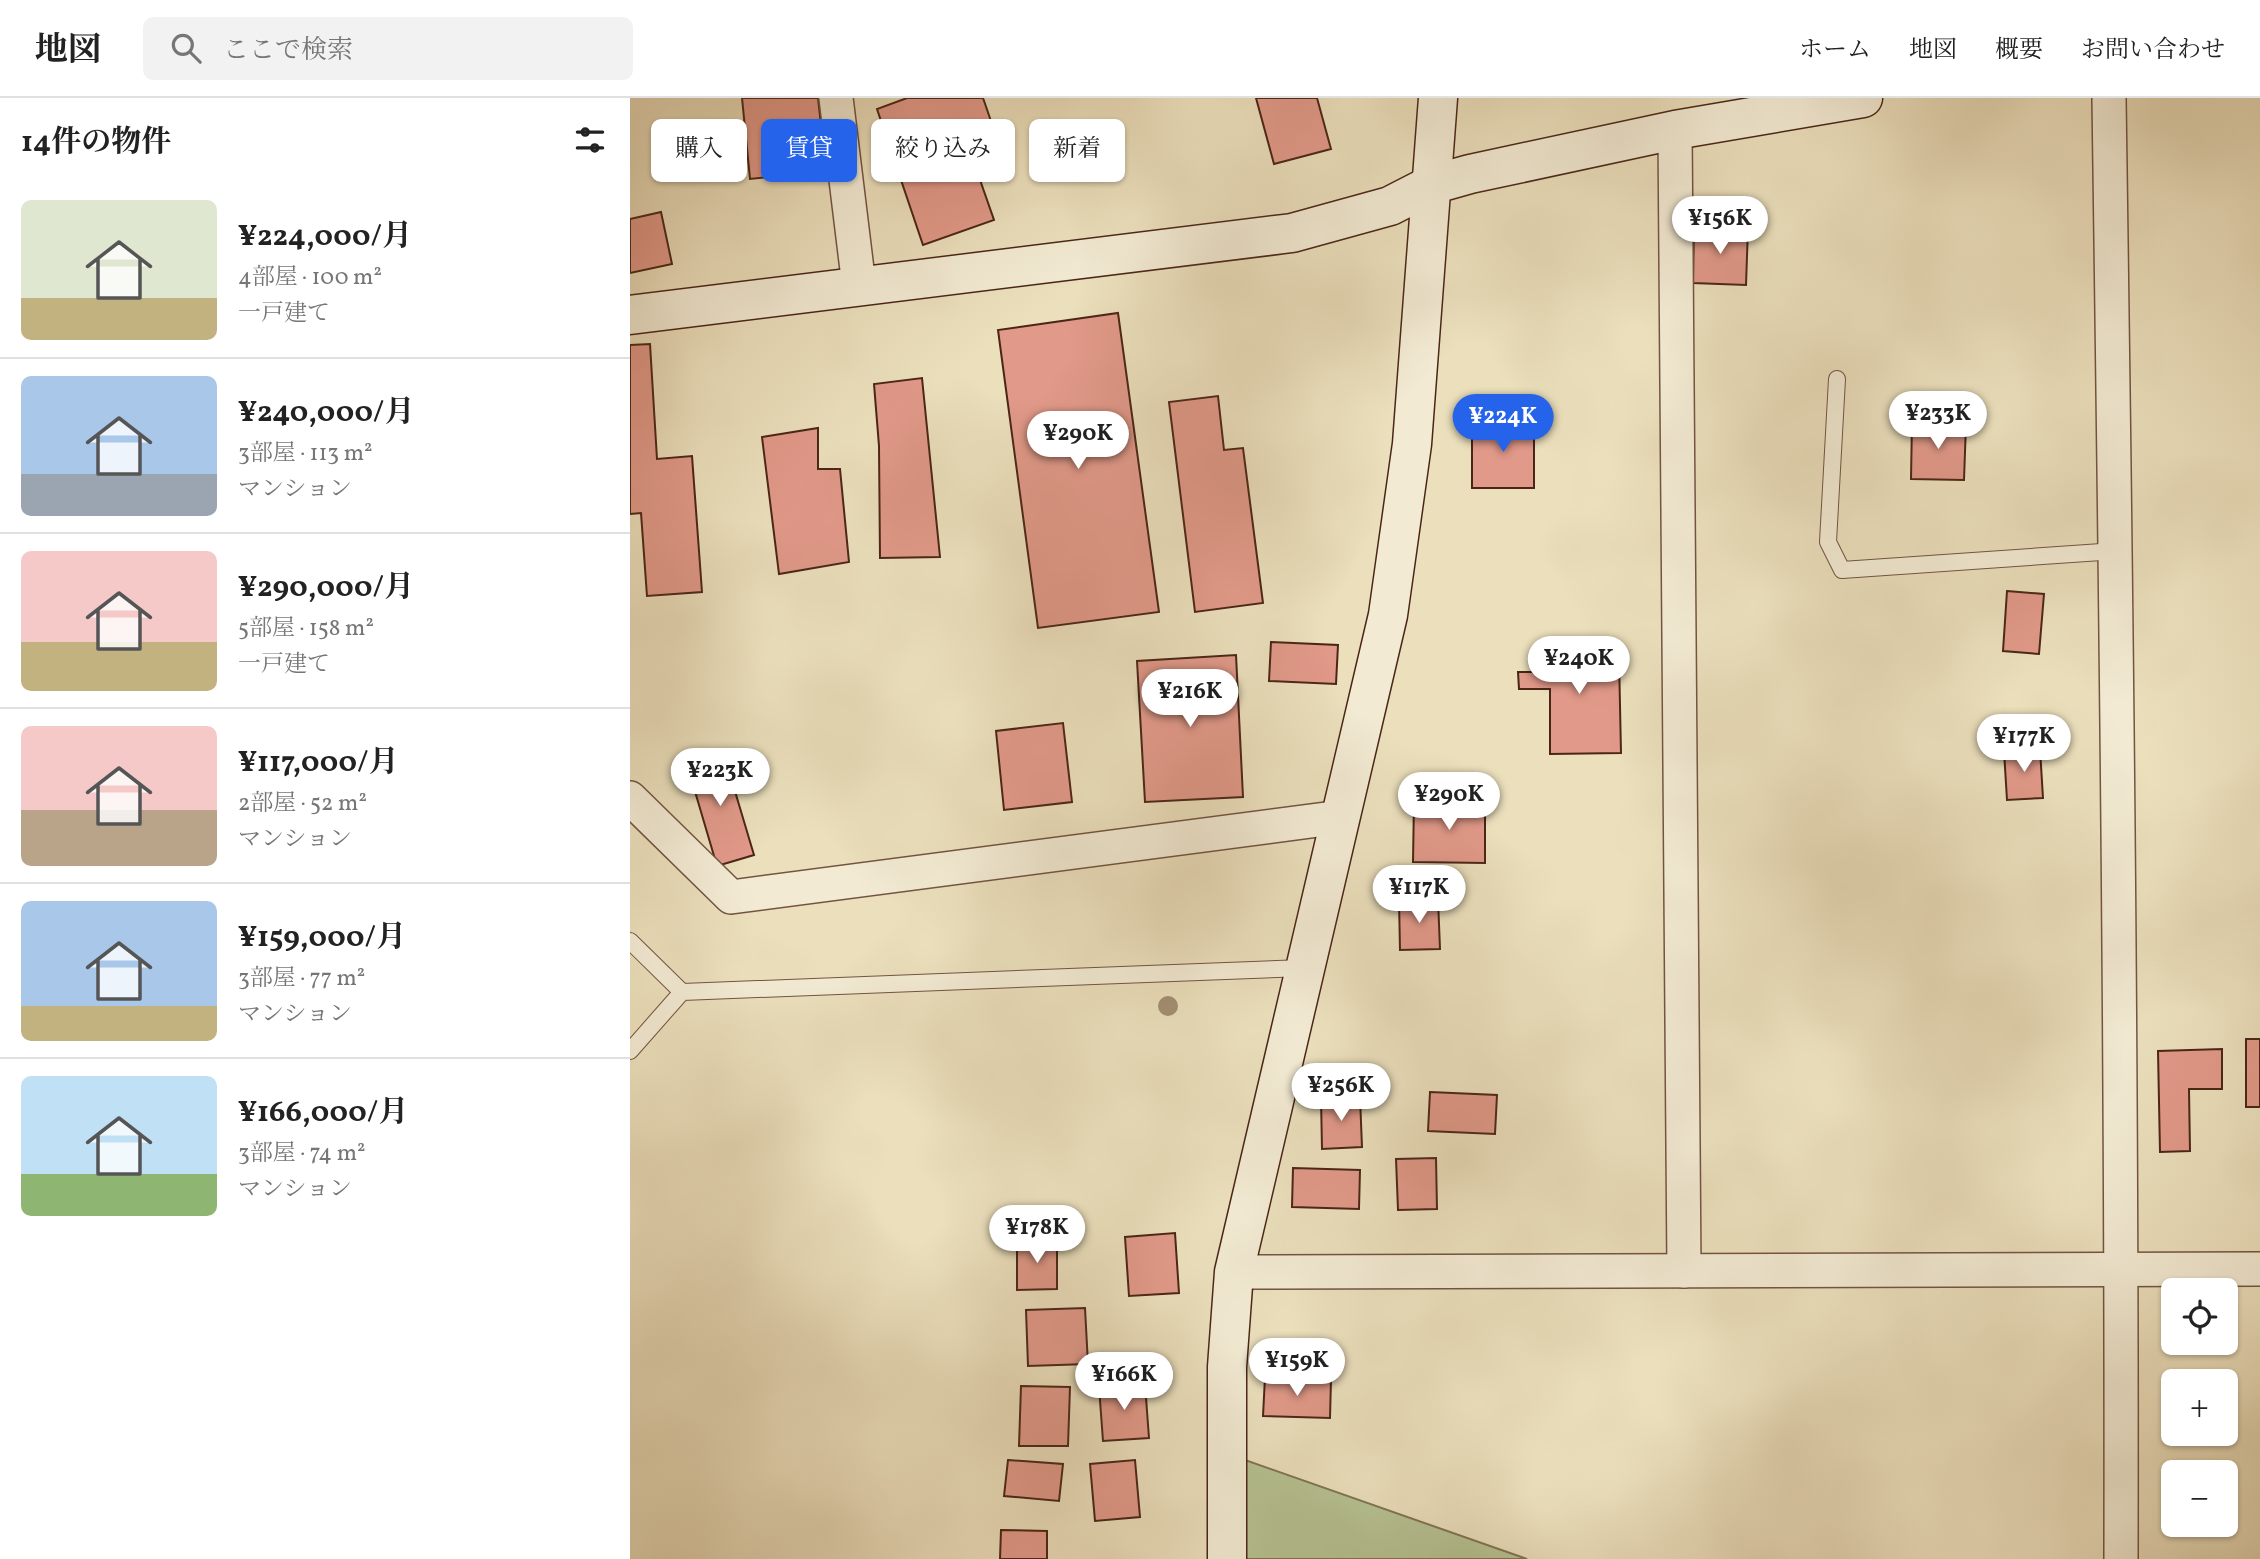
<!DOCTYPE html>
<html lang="ja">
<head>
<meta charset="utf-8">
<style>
	:root { --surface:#fff; --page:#f2f2f2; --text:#222; --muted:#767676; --line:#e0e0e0; --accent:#2563eb }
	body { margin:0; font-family:Vollkorn,"Noto Serif JP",serif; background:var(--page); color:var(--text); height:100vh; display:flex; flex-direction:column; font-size:26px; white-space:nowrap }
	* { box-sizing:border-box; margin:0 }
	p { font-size:23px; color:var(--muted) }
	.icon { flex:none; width:38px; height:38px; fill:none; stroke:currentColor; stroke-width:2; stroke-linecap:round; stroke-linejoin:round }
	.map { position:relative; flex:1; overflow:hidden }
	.panel { display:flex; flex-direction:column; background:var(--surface); width:630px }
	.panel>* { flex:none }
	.guide { position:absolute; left:21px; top:21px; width:665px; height:63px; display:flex; gap:14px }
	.controls { position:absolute; left:1531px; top:1180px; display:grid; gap:14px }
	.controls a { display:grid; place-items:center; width:77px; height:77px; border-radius:10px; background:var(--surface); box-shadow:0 2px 5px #0004; font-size:35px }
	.price { position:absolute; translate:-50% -60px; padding:0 16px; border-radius:24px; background:#fff; color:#222; font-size:23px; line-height:46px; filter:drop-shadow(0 2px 4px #0008) }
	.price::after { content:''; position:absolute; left:50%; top:42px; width:21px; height:16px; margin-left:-10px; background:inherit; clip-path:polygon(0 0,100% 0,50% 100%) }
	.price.active { background:var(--accent); color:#fff }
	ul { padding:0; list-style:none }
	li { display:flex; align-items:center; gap:21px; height:175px; padding:0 21px }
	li+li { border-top:2px solid var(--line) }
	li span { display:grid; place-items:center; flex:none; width:196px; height:140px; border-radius:10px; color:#555 }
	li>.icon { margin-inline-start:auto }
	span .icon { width:84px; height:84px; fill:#fffc; stroke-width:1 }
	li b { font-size:30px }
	h2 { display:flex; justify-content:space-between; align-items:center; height:84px; padding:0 21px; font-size:30px }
	.tag { padding:0 24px; border-radius:10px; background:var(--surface); box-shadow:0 2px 5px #0004; font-size:24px; line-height:63px }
	.tag.active { background:var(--accent); color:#fff }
	header { display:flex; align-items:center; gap:42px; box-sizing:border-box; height:98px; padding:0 35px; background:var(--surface); border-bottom:2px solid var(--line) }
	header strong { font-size:33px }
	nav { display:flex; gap:38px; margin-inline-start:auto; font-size:24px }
	.search { width:490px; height:63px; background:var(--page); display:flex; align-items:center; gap:18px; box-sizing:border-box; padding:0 24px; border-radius:10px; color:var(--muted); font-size:26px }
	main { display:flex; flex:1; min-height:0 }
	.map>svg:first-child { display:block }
	.green { fill:#b6c292; stroke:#807455; stroke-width:2 }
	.building { fill:#e19989; stroke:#4b2618; stroke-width:2 }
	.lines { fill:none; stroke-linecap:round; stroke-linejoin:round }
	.lane-casing { stroke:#735441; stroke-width:18 }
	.street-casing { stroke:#735441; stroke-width:36 }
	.secondary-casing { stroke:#4b2618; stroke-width:41 }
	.lane { stroke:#f2ead3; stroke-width:16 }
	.street { stroke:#f2ead3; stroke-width:33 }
	.secondary { stroke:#f2ead3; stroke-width:38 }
	.tree { fill:#a28f72 }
</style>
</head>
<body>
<header>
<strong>地図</strong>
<div class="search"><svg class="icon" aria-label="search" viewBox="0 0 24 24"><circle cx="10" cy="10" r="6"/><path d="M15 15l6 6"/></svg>ここで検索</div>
<nav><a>ホーム</a><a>地図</a><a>概要</a><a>お問い合わせ</a></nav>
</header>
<main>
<section class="panel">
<h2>14件の物件<svg class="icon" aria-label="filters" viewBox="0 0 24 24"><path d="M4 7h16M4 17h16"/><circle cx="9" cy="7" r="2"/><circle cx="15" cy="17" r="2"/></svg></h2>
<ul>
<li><span style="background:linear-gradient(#dfe7d0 70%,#c2b280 0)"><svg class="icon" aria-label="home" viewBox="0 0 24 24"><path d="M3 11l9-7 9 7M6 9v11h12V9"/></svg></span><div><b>¥224,000/月</b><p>4部屋 · 100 m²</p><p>一戸建て</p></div></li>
<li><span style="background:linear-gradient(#a9c7e8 70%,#9aa5b1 0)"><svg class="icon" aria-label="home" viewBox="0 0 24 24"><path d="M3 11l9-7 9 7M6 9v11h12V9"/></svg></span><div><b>¥240,000/月</b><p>3部屋 · 113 m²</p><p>マンション</p></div></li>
<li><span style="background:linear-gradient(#f6c9c9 65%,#c2b280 0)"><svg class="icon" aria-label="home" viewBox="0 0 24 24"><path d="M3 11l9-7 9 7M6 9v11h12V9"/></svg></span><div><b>¥290,000/月</b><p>5部屋 · 158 m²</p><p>一戸建て</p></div></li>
<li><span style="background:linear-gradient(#f6c9c9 60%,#b9a48a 0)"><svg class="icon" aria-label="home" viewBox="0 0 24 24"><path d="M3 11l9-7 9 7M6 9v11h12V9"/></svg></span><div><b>¥117,000/月</b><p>2部屋 · 52 m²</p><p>マンション</p></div></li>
<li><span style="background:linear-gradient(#a9c7e8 75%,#c2b280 0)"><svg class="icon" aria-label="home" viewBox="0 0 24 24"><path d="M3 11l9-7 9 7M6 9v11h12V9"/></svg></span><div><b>¥159,000/月</b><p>3部屋 · 77 m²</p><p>マンション</p></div></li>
<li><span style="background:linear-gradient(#bfe0f5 70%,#8fb573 0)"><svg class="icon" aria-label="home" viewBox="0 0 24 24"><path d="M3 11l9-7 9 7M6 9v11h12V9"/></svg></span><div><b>¥166,000/月</b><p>3部屋 · 74 m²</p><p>マンション</p></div></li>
</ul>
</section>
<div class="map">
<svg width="1630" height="1461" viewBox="0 0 1630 1461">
	<rect width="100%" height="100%" fill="#ebdfbc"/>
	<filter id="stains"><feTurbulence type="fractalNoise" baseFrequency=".00286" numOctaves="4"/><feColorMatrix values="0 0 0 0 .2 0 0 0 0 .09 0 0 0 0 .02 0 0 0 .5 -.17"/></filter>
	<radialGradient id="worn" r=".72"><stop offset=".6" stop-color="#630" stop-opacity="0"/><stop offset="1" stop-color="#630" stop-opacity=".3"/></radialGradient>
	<polygon class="green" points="598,1356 897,1461 597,1461"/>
	<g class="building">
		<polygon points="112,0 188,0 191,27 162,30 167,76 120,81"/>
		<polygon points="277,0 353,0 361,23 301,43 310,70 342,59 364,122 293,147 247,11"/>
		<polygon points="626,0 687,0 701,51 644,66"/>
		<polygon points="31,114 42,166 0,175 0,121"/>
		<polygon points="1064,129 1118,130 1116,187 1063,185"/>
		<polygon points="488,215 529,514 408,530 368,232"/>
		<polygon points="20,246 27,361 62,358 72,494 17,498 11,415 0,416 0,247"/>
		<polygon points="292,280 310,459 250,460 249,348 244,286"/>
		<polygon points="588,298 594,352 613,350 633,505 565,514 539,304"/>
		<polygon points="904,322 904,390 842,390 842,323"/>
		<polygon points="1282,324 1336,326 1334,382 1281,381"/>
		<polygon points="188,330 188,371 210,371 219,464 149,476 132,339"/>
		<polygon points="1377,493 1414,496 1409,556 1373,553"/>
		<polygon points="969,541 969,560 989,560 991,655 920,656 920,591 889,591 888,574 911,574 910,542"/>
		<polygon points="641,544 708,547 706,586 639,583"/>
		<polygon points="606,557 613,699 515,704 507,563"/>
		<polygon points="433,625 442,704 374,712 366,633"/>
		<polygon points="1410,651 1413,700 1377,702 1374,653"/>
		<polygon points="93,653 124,757 87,768 56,663"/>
		<polygon points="784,703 855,704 855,765 783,764"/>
		<polygon points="808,801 810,851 770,852 769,802"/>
		<rect x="1616" y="941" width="14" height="68"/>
		<polygon points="1592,951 1592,991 1559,991 1560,1053 1530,1054 1528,953"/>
		<polygon points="800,994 867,997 865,1036 798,1033"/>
		<polygon points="730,999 732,1049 692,1051 691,1000"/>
		<polygon points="806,1060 807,1111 768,1112 766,1061"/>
		<polygon points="663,1070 730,1072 729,1111 662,1109"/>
		<polygon points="545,1135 549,1195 499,1198 495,1139"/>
		<polygon points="427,1142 427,1191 387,1192 387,1143"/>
		<polygon points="455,1210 458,1266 398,1268 396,1212"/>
		<polygon points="635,1279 701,1281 700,1320 633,1318"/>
		<polygon points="515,1286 519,1340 473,1343 469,1289"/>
		<polygon points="391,1288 440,1289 438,1348 389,1348"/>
		<polygon points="378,1362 433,1366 429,1403 374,1398"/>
		<polygon points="505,1362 510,1419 465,1423 460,1366"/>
		<polygon points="371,1432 417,1433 417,1461 370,1461"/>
	</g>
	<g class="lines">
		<defs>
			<g id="lane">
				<polyline points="1207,281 1198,444 1212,472 1486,453"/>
				<polyline points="0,843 52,894"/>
				<polyline points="0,953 52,894 674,870"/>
			</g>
			<g id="street">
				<polyline points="206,0 229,188"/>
				<path d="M 1479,0 C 1486,487 1492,974 1491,1461"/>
				<polyline points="1045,32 1054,1173"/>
				<polyline points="0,700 101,799 711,719"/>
				<polyline points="604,1174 1630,1171"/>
			</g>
			<g id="secondary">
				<polyline points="0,217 662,135 760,108 801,87 840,76 1045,32 1233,0"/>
				<polyline points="597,1461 597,1269 604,1174 758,517 782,346 808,0"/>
			</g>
		</defs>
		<use href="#lane" class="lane-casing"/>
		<use href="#street" class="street-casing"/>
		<use href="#secondary" class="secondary-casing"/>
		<use href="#lane" class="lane"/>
		<use href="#street" class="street"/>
		<use href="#secondary" class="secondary"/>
	</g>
	<circle class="tree" cx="538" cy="908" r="10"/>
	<rect width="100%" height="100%" filter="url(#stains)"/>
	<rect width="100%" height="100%" fill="url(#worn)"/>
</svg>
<div class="controls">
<a><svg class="icon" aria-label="locate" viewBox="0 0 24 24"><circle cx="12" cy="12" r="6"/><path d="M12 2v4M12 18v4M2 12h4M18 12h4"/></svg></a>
<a>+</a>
<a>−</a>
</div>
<b class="price" style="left:1090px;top:158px">¥156K</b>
<b class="price" style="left:1308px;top:353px">¥233K</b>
<b class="price active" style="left:873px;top:356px">¥224K</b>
<b class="price" style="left:448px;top:373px">¥290K</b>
<b class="price" style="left:949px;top:598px">¥240K</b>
<b class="price" style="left:560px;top:631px">¥216K</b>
<b class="price" style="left:1394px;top:676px">¥177K</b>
<b class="price" style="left:90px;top:710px">¥223K</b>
<b class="price" style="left:819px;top:734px">¥290K</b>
<b class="price" style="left:789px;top:827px">¥117K</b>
<b class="price" style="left:711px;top:1025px">¥256K</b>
<b class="price" style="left:407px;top:1167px">¥178K</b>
<b class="price" style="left:667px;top:1300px">¥159K</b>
<b class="price" style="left:494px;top:1314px">¥166K</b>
<div class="guide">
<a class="tag">購入</a>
<a class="tag active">賃貸</a>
<a class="tag">絞り込み</a>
<a class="tag">新着</a>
</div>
</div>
</main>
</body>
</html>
